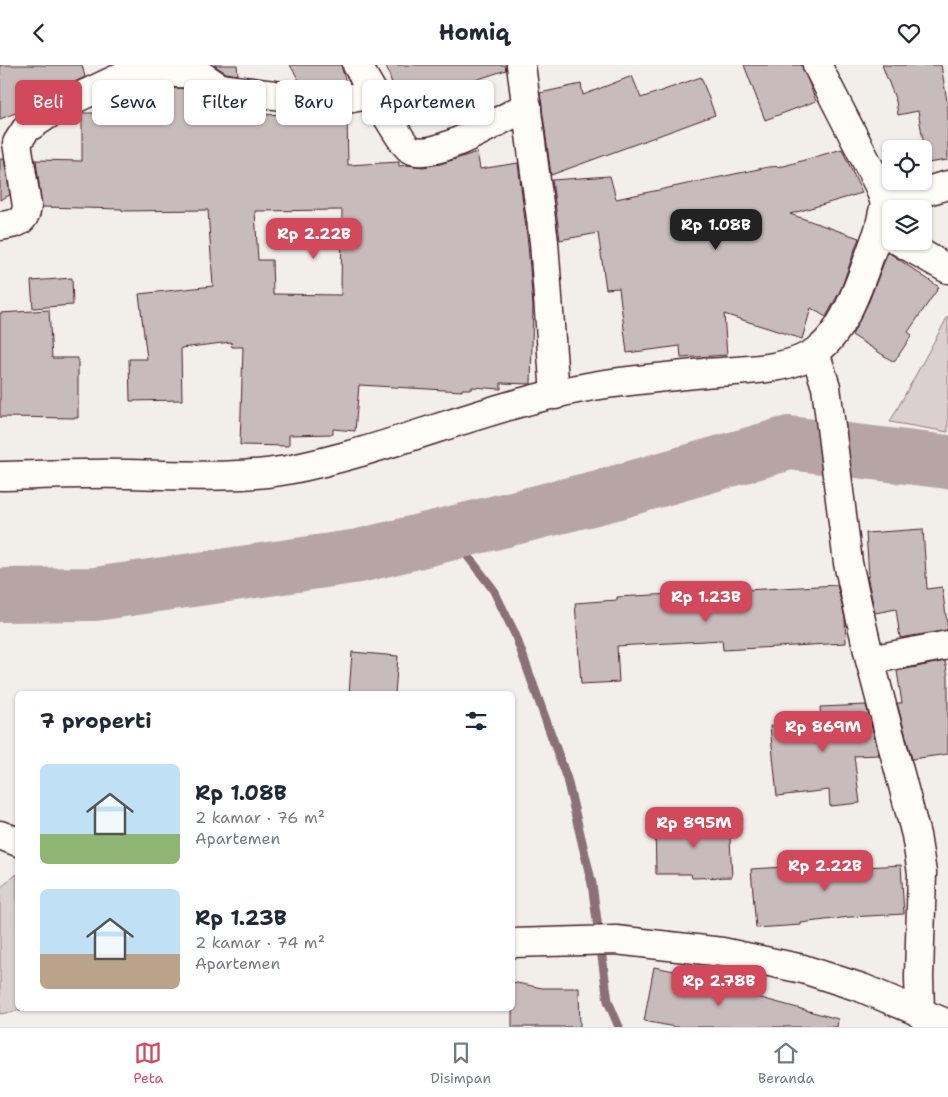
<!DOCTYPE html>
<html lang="id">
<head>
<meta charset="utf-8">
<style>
	:root { --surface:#fff; --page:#f6f6f7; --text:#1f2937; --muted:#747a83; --line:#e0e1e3; --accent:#d1495b }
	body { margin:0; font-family:"Shantell Sans",sans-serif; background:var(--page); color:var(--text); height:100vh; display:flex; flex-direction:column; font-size:19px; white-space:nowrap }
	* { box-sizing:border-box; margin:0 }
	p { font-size:16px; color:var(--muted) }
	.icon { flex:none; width:28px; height:28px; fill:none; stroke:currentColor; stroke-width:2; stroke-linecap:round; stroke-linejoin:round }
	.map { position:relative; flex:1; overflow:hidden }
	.sheet { position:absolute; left:15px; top:626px; width:500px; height:320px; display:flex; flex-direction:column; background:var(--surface); border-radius:8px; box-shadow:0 1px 4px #0004 }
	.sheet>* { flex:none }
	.top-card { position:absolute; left:15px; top:15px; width:500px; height:45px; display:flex; gap:10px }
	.buttons { position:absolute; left:882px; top:75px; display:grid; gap:10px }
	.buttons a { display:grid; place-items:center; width:50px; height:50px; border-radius:8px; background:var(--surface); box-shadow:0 1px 4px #0004; font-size:25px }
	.price { position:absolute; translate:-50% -42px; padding:0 11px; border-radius:10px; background:var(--accent); color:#fff; font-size:16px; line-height:32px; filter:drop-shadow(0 1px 2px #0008) }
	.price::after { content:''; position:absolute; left:50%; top:30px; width:15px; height:11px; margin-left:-8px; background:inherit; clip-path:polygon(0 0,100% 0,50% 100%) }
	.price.selected { background:#222; color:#fff }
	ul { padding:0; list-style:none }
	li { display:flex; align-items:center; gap:15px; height:125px; padding:0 25px }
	li span { display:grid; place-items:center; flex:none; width:140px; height:100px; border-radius:8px; color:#555 }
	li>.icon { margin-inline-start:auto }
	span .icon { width:60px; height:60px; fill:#fffc; stroke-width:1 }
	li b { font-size:21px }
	h2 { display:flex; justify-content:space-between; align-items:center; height:60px; padding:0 25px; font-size:21px }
	.pill { padding:0 18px; border-radius:8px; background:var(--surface); box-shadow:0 1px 4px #0004; font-size:18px; line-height:45px }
	.pill.selected { background:var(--accent); color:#fff }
	header { display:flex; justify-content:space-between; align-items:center; height:65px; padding:0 25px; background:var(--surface); font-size:22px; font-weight:700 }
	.dock { display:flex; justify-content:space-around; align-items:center; height:70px; border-top:1px solid var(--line); background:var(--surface); font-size:14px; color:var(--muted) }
	.dock a { display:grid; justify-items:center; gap:2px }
	.dock .selected { color:var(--accent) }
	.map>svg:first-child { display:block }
	.green { fill:#d9d0cf; stroke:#92787d }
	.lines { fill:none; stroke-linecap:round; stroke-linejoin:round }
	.stream { stroke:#8b6f75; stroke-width:9 }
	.river { stroke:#b7a5a6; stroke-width:54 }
	.building { fill:#c8bbbb; stroke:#4a1f2b; fill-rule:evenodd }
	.minor-casing { stroke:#4a1f2b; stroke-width:31 }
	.minor { stroke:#fdfcf7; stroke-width:28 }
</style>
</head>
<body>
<header><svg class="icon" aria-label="back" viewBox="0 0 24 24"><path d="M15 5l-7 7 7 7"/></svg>Homiq<svg class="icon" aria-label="heart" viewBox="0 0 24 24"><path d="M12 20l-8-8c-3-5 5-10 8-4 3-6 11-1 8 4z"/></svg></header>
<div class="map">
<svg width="948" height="962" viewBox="0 0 948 962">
	<rect width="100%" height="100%" fill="#f2efeb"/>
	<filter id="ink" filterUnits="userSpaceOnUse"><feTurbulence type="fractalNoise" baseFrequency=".02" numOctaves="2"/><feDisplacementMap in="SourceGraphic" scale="10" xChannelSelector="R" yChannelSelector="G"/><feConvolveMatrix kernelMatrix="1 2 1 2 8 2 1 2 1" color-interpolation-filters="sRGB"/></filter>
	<g filter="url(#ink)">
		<g class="green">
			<polygon points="948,251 948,367 890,357"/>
			<polygon points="17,809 18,944 27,944 0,949 0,823"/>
		</g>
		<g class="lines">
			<polyline class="stream" points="450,468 493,524 515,569 567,714 592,819 608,936 619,962"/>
			<polyline class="river" points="0,530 95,529 359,491 607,430 789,378 948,397"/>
		</g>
		<g class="building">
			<polygon points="0,0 82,0 85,12 56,26 31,42 0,54"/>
			<polygon points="214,0 237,0 238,10 226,8"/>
			<polygon points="290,0 341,0 346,18 330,21 300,17"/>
			<polygon points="386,0 505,0 506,5 399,40"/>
			<polygon points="744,0 802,0 816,36 765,55"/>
			<polygon points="882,0 941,0 948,42 948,95 927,98 918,46 898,50 896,36"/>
			<polygon points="632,11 641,33 701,12 715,50 551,110 540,28 581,19 583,30"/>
			<path d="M 150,22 L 194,24 L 218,38 L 251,43 L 251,50 L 298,49 L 328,53 L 347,50 L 348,100 L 399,97 L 399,101 L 408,100 L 423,102 L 440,99 L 477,87 L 480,104 L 518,98 L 528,179 L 533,241 L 531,319 L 501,318 L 501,324 L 472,322 L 472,324 L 462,324 L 462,326 L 359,320 L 355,366 L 333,364 L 333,369 L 289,370 L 289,381 L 240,380 L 243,282 L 232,282 L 231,277 L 181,283 L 182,335 L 130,336 L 129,294 L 147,294 L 139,229 L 213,221 L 208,145 L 122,146 L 122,144 L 42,142 L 36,95 L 82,96 L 82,48 L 150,48 ZM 342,145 L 341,230 L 273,229 L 272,195 L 258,195 L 255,146 Z"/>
			<polygon points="842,84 862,128 790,149 859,173 841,224 826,252 811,243 802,274 724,249 727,290 681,293 680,281 627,288 619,223 606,224 598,168 560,175 552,115 610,111 616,134 768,102 784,101"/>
			<polygon points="0,94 4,94 10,130 0,135"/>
			<polygon points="888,187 939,222 908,267 912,270 894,297 852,270 869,236"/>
			<polygon points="72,213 73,240 33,243 31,216"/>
			<polygon points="49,245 52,293 78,293 78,353 0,352 0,248"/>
			<polygon points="923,464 927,524 942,522 948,565 900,573 896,544 875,548 867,511 869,511 866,468"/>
			<polygon points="837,520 845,553 846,578 723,585 722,575 617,581 619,617 581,619 575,538 617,535 617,532"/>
			<polygon points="352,587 398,591 395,629 349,629"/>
			<polygon points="945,596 948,612 948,689 912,694 897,638 902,638 897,606"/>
			<polygon points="866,640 879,690 854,691 860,738 830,741 829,725 777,731 770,661 821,655 820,642"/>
			<polygon points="685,756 729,756 732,812 692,813 691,809 656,809 655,757"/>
			<polygon points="845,791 846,803 901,800 904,849 850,852 801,858 801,860 756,863 751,804 803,801 802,794"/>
			<polygon points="654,902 690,909 688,920 739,927 838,954 837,962 675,962 644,956"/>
			<polygon points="512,917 542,923 579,923 580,962 512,962"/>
		</g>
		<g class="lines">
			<defs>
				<g id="minor">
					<polyline points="357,0 374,29"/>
					<polyline points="521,0 544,177 555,330"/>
					<polyline points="817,0 879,121 885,138 879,165"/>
					<polyline points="885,138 948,120"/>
					<path d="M 0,161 C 15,159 25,158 27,141 L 17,78 L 26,64 L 64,39 L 134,6 L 199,9 L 220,23 L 330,37 L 374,29 C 380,39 403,80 410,84 C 434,97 503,53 527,41"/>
					<polyline points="899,176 948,204"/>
					<polyline points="815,287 826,322 848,498 870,595 916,770 922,808 919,911 920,949"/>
					<path d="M 0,411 C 42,410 85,408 127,409 C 177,410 238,414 287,405 C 391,385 489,339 593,321 C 630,315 668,312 705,308 C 739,305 789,307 818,285 C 849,262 865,201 879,165 L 891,172"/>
					<polyline points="870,595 948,580"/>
					<polyline points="0,770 18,777"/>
					<polyline points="512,878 616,875 722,887 803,904 862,923 948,959"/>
				</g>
			</defs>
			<use href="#minor" class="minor-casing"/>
			<use href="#minor" class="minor"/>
		</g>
	</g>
</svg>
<div class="buttons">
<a><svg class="icon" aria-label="locate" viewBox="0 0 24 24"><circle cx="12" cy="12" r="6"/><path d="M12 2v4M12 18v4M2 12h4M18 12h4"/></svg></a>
<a><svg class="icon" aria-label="layers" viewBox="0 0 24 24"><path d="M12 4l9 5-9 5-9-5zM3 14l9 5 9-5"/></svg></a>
</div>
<b class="price selected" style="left:716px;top:186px">Rp 1.08B</b>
<b class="price" style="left:314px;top:195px">Rp 2.22B</b>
<b class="price" style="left:706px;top:558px">Rp 1.23B</b>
<b class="price" style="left:823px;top:688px">Rp 869M</b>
<b class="price" style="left:694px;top:784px">Rp 895M</b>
<b class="price" style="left:825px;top:827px">Rp 2.22B</b>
<b class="price" style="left:719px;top:942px">Rp 2.78B</b>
<div class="top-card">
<a class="pill selected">Beli</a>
<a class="pill">Sewa</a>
<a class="pill">Filter</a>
<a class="pill">Baru</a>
<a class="pill">Apartemen</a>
</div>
<section class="sheet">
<h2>7 properti<svg class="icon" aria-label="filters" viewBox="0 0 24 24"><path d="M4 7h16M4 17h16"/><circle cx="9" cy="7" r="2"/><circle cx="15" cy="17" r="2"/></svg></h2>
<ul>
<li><span style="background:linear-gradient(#bfe0f5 70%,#8fb573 0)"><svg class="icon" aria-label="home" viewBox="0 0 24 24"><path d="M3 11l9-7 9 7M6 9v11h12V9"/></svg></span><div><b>Rp 1.08B</b><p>2 kamar · 76 m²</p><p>Apartemen</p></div></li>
<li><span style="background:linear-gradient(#bfe0f5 65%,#b9a48a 0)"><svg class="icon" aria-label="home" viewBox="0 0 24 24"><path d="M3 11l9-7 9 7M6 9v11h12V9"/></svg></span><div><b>Rp 1.23B</b><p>2 kamar · 74 m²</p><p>Apartemen</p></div></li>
</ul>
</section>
</div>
<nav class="dock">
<a class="selected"><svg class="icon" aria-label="map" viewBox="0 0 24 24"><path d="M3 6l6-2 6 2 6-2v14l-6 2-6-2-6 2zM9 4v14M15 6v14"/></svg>Peta</a>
<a><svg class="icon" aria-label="saved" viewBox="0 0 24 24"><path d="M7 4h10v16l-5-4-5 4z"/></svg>Disimpan</a>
<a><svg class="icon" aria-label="home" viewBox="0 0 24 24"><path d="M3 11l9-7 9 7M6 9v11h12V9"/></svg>Beranda</a>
</nav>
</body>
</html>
